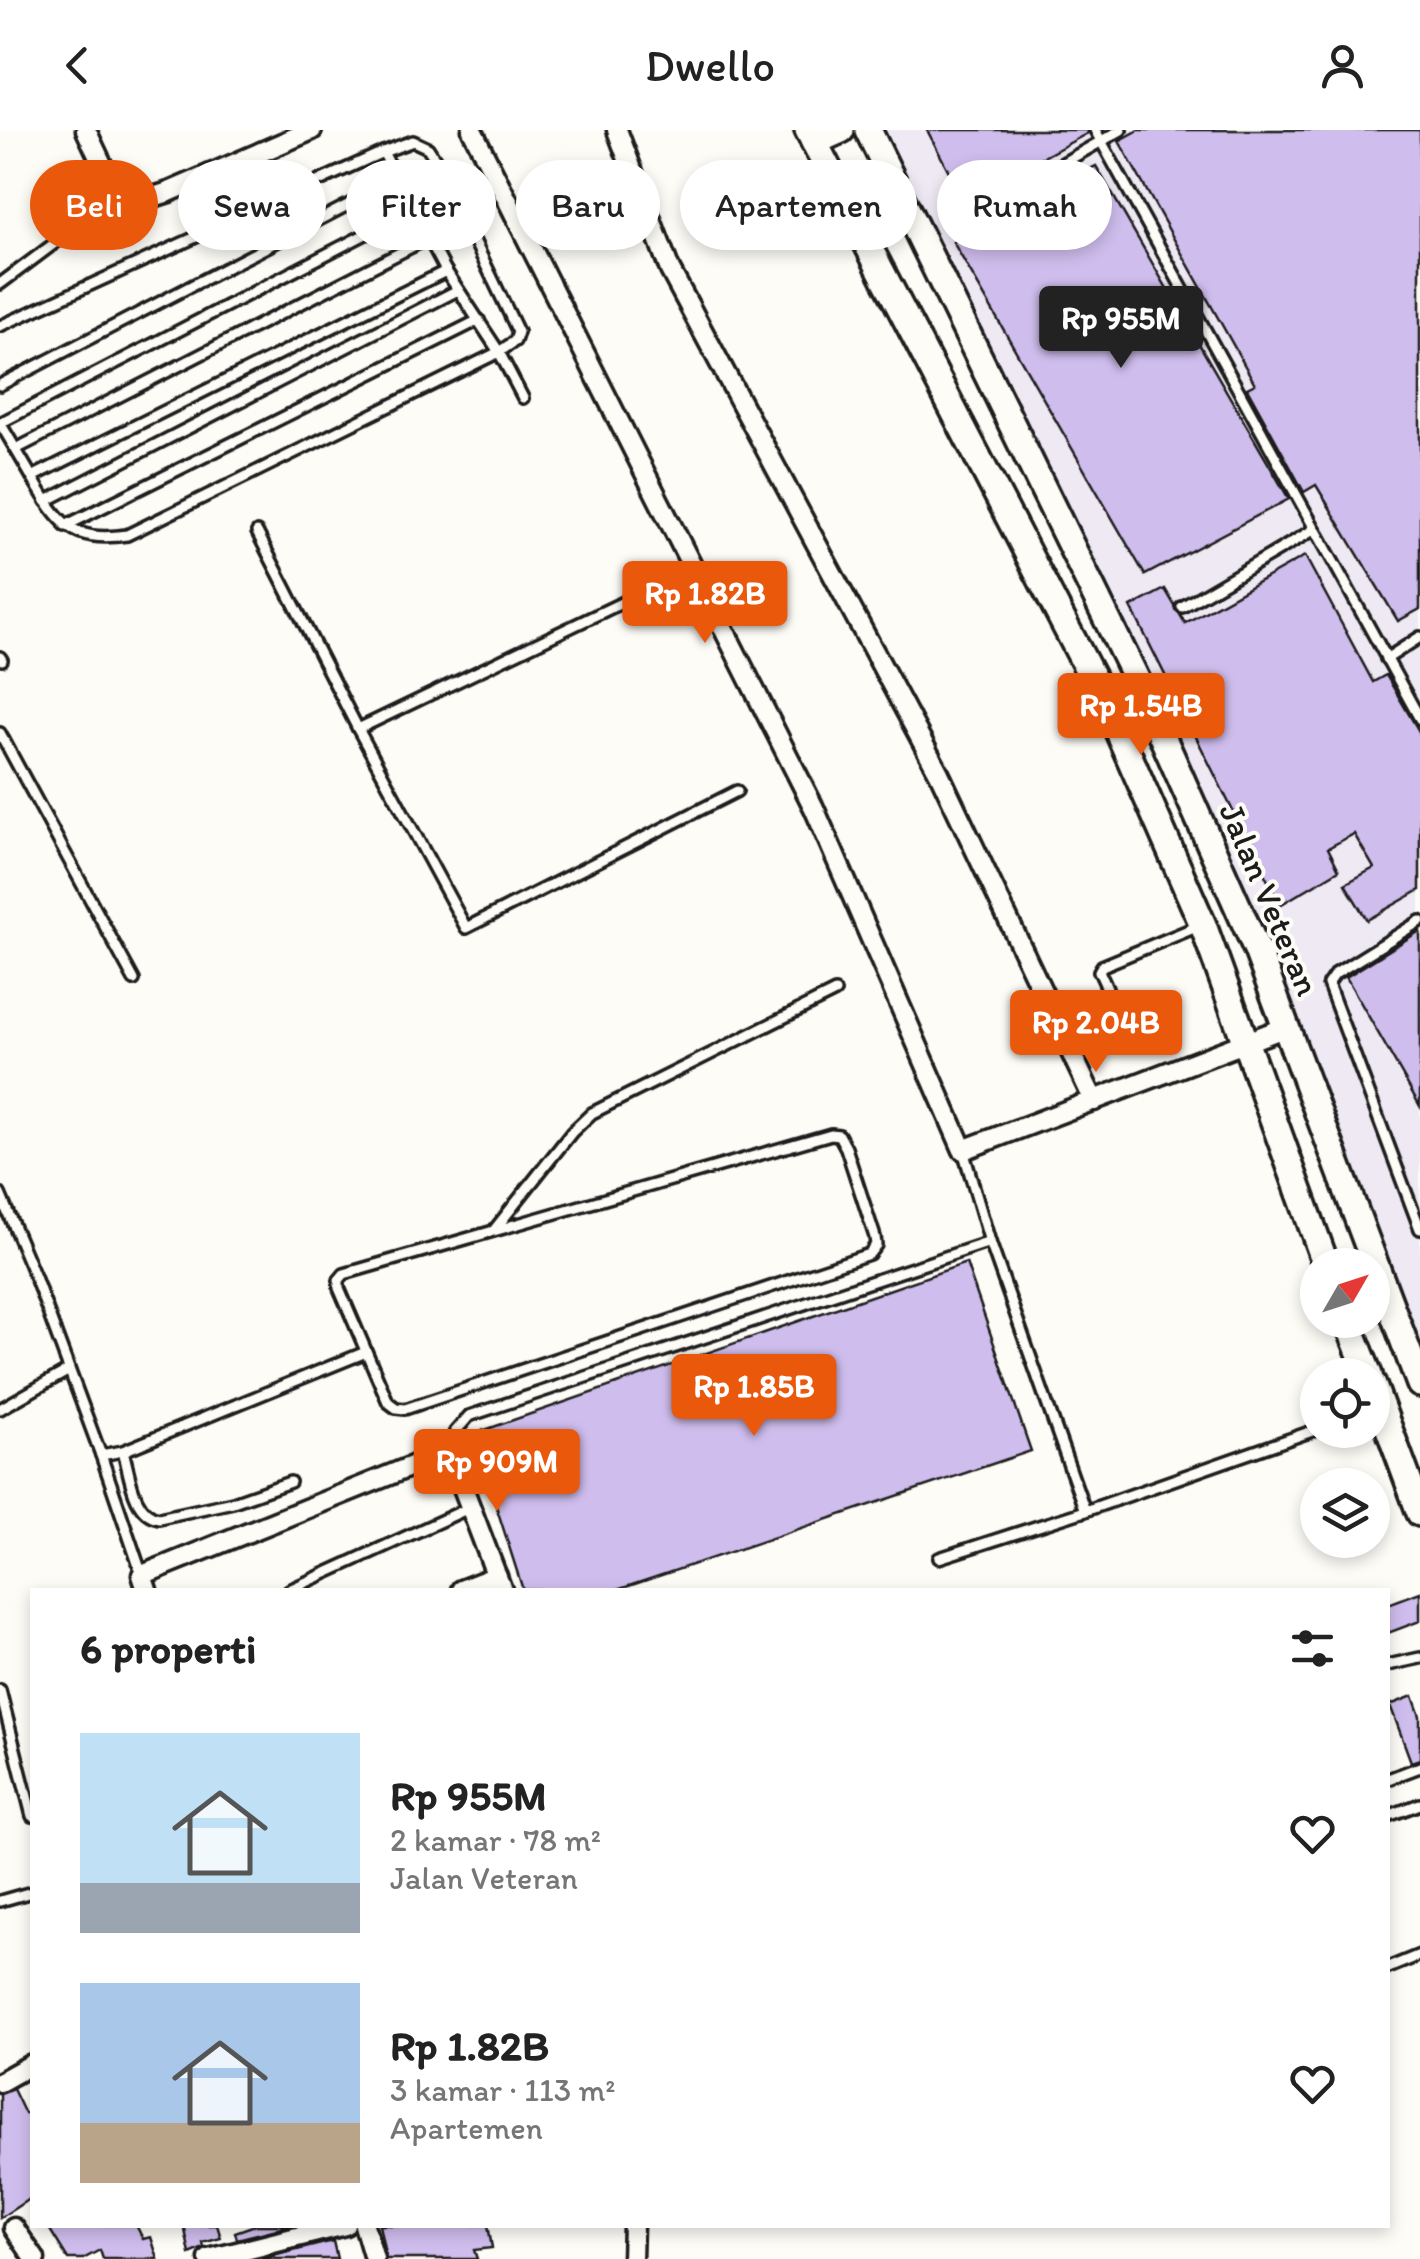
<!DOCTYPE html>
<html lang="id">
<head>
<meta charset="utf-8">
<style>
	:root { --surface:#fff; --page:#f6f6f6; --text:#222; --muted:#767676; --accent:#ea580c }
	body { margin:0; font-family:Itim,sans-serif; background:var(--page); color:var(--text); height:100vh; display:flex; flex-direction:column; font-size:38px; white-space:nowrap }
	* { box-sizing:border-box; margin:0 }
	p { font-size:32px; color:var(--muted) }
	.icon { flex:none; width:55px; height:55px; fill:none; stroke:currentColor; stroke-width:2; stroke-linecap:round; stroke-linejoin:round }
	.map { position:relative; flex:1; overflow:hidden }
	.side { position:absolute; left:30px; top:1458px; width:1360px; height:640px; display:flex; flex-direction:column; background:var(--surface); border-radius:0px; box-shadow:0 5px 15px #0003 }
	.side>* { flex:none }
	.banner { position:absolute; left:30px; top:30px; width:1360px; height:90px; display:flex; gap:20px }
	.needle { width:65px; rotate:51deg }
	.buttons { position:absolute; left:1300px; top:1118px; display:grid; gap:20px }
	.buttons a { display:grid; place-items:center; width:90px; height:90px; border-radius:50%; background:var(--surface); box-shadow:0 5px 15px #0003; font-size:50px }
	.price { position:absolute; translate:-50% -85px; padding:0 22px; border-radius:10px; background:var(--accent); color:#fff; font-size:32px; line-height:65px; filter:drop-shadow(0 2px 5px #0008) }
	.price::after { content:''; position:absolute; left:50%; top:60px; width:30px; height:22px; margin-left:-15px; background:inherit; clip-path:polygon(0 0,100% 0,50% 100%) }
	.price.active { background:#222; color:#fff }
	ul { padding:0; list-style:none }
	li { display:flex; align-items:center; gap:30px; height:250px; padding:0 50px }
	li span { display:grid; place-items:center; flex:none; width:280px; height:200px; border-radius:0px; color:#555 }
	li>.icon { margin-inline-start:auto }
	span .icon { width:120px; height:120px; fill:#fffc; stroke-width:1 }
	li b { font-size:42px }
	h2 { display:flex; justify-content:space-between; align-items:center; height:120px; padding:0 50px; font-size:42px }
	.pill { padding:0 35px; border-radius:45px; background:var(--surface); box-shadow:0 5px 15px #0003; font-size:35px; line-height:90px }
	.pill.active { background:var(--accent); color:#fff }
	header { display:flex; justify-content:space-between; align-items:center; height:130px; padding:0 50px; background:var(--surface); font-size:45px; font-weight:600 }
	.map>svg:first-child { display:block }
	.built { fill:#efe9f4 }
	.building { fill:#cfbded; stroke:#1c1c1c; stroke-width:2.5 }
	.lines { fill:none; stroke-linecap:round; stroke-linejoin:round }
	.lane-casing { stroke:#1c1c1c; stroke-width:16 }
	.street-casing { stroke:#1c1c1c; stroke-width:25 }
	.secondary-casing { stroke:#1c1c1c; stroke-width:32 }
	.lane { stroke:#fdfcf7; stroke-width:9 }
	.street { stroke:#fdfcf7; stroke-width:18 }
	.secondary { stroke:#fdfcf7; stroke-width:25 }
	.labels { text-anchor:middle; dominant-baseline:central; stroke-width:8; stroke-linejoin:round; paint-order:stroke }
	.street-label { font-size:35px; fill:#1c1c1c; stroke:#fdfcf7 }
</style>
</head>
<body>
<header><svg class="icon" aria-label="back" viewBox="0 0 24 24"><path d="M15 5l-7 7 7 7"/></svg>Dwello<svg class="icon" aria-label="person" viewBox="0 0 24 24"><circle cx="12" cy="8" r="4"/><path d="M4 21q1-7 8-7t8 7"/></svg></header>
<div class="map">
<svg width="1420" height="2129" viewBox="0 0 1420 2129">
	<rect width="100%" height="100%" fill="#fdfcf7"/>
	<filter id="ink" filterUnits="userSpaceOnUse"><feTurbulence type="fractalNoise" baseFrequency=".01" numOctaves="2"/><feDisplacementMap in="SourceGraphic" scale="20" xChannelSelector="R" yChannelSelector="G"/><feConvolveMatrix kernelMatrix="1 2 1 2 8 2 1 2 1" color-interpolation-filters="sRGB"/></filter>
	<g filter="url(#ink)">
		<polygon class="built" points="868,0 1420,0 1420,1253 1286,897"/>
		<g class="building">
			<polygon points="927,0 1087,0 1088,3 964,70"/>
			<polygon points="1139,0 1420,0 1420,479 1398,491 1316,355 1304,362 1247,258 1255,254 1119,11"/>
			<polygon points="1096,36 1289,369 1145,445 953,112"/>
			<polygon points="1305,426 1373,552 1386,545 1420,603 1420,760 1367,790 1345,754 1374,738 1354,704 1328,718 1339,740 1280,775 1131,477 1165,459 1185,493"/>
			<polygon points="1420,801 1420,976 1346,847"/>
			<polygon points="966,1133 1031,1321 617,1460 523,1460 473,1304"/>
			<polygon points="1420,1462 1420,1491 1388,1503 1388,1474"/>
			<polygon points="1413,1566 1420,1586 1420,1629 1411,1632 1390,1575"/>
			<polygon points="13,1959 25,1984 32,1981 32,2067 0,2088 0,1964"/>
			<polygon points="47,2095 136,2095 143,2109 151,2107 158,2129 103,2129 100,2120 83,2129 68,2129"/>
			<polygon points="184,2095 217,2095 221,2108 203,2113 204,2118 190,2124"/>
			<polygon points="255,2095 293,2095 237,2109 235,2102"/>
			<polygon points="379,2095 488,2095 492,2118 474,2120 477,2129 386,2129"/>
			<polygon points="333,2111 337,2129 261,2129"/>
		</g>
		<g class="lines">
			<defs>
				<g id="lane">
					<polyline points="1095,0 1420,589"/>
					<path d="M 383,22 L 413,11 L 428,18 L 435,29 L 518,202 L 515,211 L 499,222 L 127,405 C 71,413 59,393 33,349 C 22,330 11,311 0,293 L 414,79"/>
					<polyline points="961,91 1121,0"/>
					<polyline points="0,154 75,98 122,77"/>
					<polyline points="0,196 383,22 446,141 499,222 523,268"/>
					<polyline points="0,255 398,49"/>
					<polyline points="16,319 429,108"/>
					<polyline points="32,347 446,141"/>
					<polyline points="46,371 458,160"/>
					<polyline points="65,396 479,190"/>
					<polyline points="257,402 358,599 640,464"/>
					<polyline points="1182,477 1315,399"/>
					<polyline points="0,527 2,530"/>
					<polyline points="1386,529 1420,507"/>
					<polyline points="358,599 466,798 737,661"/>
					<polyline points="0,603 134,850"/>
					<polyline points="1420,791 1335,844 1328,854 1420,1099"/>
					<polyline points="1111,867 1099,841 1102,836 1201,795"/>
					<polygon points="831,1004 839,1005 846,1018 875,1107 876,1115 869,1124 405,1279 396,1278 388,1272 339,1158 339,1150 344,1144"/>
					<polyline points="963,1020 990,1112"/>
					<polyline points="0,1064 35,1147 101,1325 123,1321 366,1222"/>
					<polyline points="495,1099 572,1002 592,983 835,862"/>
					<polyline points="0,1279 69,1240"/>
					<path d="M 123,1321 C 130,1343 132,1384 159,1388 L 233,1372 L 290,1352"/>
					<polyline points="449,1321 455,1302 469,1286 990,1112 1085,1381 1318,1299"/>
					<polyline points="101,1325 142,1445"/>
					<polyline points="939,1428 1085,1381"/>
					<polyline points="289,1460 469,1378"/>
					<polyline points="1388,1535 1420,1528"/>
					<polyline points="0,1560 32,1686"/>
					<polyline points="1388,1649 1420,1637"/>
					<polyline points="1388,1686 1420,1674"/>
					<polyline points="0,1771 32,1762"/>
					<polyline points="1388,1838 1420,1825"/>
				</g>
				<g id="street">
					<polyline points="86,0 122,77 169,62 312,0"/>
					<polyline points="472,0 814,678 963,1020 1286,897"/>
					<polyline points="617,0 670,140 939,643 1094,971"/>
					<polyline points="147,1460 142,1445 449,1321 502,1460"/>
					<polyline points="461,1460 497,1446"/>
					<polyline points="0,1952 32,1934"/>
					<polyline points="364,2095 374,2129"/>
					<polyline points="14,2098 35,2129"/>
					<polyline points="209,2129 345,2095"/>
					<polyline points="632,2129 633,2095"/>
				</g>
				<g id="secondary">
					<polyline points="808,0 1107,576 1203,795 1326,1135"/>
					<polyline points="868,0 1142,561 1257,820 1420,1254"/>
					<polyline points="814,12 841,0"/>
					<polyline points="1347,1190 1369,1245"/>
					<polyline points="1372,1253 1420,1383"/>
				</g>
			</defs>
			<use href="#lane" class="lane-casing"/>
			<use href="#street" class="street-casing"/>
			<use href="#secondary" class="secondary-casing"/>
			<use href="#lane" class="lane"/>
			<use href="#street" class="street"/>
			<use href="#secondary" class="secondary"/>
		</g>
	</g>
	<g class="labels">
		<g class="street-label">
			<text transform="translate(1270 769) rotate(67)">Jalan Veteran</text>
		</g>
	</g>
</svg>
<div class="buttons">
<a><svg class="needle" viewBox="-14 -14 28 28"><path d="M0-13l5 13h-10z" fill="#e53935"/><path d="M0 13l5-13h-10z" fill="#767676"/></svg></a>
<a><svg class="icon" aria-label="locate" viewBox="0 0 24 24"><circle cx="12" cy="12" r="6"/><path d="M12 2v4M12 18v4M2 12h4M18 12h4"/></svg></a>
<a><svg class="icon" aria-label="layers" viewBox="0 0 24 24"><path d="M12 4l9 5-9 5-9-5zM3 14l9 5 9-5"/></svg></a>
</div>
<b class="price active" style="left:1121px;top:241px">Rp 955M</b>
<b class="price" style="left:705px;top:516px">Rp 1.82B</b>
<b class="price" style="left:1141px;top:628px">Rp 1.54B</b>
<b class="price" style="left:1096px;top:945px">Rp 2.04B</b>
<b class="price" style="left:754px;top:1309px">Rp 1.85B</b>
<b class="price" style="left:497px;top:1384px">Rp 909M</b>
<div class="banner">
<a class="pill active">Beli</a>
<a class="pill">Sewa</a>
<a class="pill">Filter</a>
<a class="pill">Baru</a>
<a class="pill">Apartemen</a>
<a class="pill">Rumah</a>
</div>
<section class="side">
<h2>6 properti<svg class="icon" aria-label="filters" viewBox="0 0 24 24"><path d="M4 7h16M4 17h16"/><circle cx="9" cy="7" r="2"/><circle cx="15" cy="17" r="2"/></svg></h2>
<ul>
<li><span style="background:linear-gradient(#bfe0f5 75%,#9aa5b1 0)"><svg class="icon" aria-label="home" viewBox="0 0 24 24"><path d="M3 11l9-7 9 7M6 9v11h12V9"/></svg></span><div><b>Rp 955M</b><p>2 kamar · 78 m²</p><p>Jalan Veteran</p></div><svg class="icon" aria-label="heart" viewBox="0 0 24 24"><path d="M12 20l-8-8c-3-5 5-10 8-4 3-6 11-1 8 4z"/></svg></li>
<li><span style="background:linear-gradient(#a9c7e8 70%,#b9a48a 0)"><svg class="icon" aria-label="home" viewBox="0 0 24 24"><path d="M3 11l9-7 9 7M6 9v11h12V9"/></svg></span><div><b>Rp 1.82B</b><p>3 kamar · 113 m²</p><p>Apartemen</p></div><svg class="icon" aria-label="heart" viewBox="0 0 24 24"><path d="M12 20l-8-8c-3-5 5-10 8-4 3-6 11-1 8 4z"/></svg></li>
</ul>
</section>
</div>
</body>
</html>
